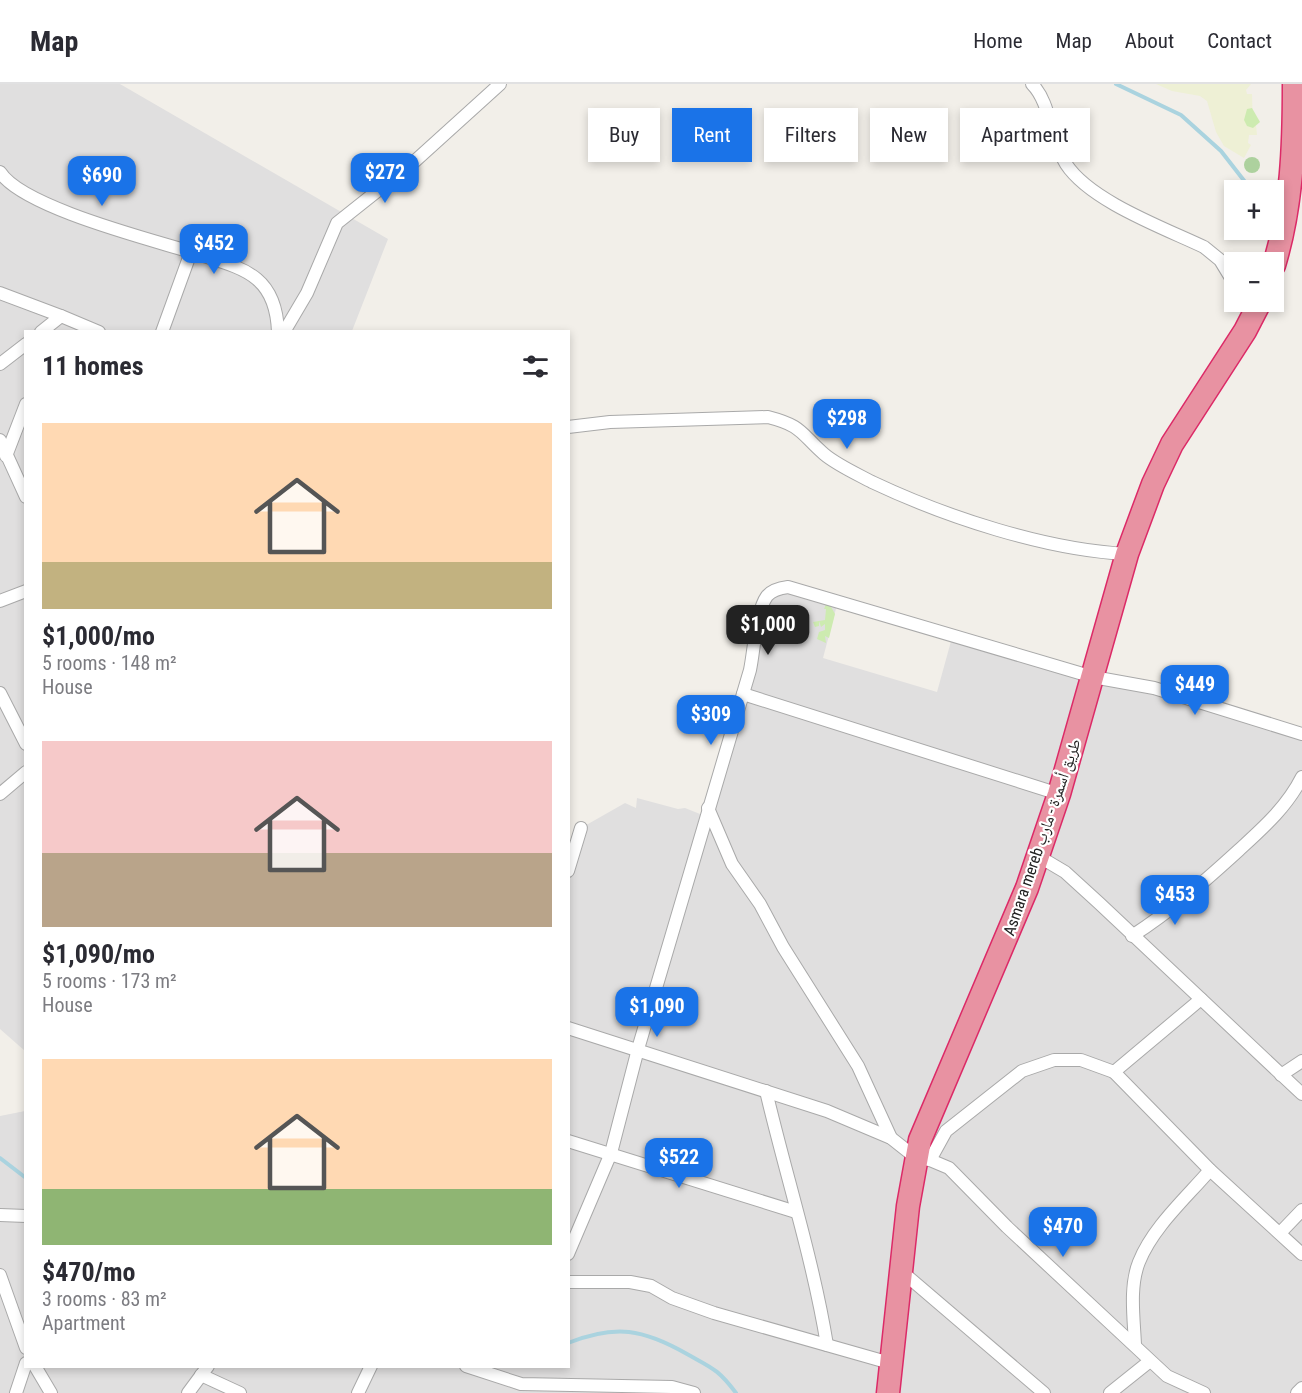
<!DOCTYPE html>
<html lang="en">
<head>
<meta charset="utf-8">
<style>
	:root { --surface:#fff; --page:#f2f2f3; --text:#2b2b33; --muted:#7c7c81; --line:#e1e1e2; --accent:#1a73e8 }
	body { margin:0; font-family:"Roboto Condensed","Noto Naskh Arabic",sans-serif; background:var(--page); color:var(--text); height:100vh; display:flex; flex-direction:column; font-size:22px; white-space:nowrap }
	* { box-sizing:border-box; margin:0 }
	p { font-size:20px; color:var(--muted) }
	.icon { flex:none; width:33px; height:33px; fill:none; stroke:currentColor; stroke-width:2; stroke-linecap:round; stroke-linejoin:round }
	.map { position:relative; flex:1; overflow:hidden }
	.details { position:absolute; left:24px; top:246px; width:546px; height:1038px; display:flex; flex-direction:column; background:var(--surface); border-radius:0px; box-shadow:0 3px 9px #0003 }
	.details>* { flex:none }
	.hud { position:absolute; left:588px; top:24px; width:570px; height:54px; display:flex; gap:12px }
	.tools { position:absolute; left:1224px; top:96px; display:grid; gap:12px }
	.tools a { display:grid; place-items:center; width:60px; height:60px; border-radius:0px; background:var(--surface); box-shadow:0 3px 9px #0003; font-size:30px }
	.price { position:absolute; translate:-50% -51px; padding:0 14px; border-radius:12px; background:var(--accent); color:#fff; font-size:20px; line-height:39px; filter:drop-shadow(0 2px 3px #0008) }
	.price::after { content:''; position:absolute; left:50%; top:36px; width:18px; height:14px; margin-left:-9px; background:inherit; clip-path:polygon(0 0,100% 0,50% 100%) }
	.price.on { background:#222; color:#fff }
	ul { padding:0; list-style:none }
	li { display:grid; align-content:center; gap:12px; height:318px; padding:0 18px }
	li span { display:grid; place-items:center; height:186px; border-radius:0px; color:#555 }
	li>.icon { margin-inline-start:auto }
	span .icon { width:108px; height:108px; fill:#fffc; stroke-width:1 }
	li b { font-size:26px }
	h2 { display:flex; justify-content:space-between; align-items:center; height:72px; padding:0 18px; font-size:26px }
	.tag { padding:0 21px; border-radius:0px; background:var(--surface); box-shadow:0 3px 9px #0003; font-size:21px; line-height:54px }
	.tag.on { background:var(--accent); color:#fff }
	header { display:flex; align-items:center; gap:36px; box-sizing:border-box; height:84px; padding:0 30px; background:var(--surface); border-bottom:2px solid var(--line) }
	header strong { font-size:28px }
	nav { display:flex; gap:33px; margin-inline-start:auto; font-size:21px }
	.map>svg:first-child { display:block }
	.residential { fill:#e0dfdf }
	.farmland { fill:#eef0d5 }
	.grass { fill:#cdebb0 }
	.forest { fill:#add19e }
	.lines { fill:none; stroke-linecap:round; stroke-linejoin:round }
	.stream { stroke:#aad3df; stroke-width:4 }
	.street-casing { stroke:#a9a9a9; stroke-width:14 }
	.highway-casing { stroke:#dc2a67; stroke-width:25 }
	.street { stroke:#fff; stroke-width:12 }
	.highway { stroke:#e892a2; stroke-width:22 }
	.labels { text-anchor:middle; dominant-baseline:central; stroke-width:4.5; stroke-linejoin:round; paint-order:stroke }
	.street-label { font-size:16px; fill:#222; stroke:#fff }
</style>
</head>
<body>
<header>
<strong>Map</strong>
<nav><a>Home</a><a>Map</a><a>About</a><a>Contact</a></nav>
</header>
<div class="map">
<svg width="1302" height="1309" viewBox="0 0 1302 1309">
	<rect width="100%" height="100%" fill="#f2efe9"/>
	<g class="residential">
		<polygon points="0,0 120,0 388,155 352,247 26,248 25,967 0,945"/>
		<polygon points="775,505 838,517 823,574 937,608 953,550 1302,650 1302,1309 0,1309 0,1032 25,1027 26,1282 568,1282 569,787 581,744 625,719 636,724 637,714 678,725 685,724 705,732 761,526"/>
	</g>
	<polygon class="farmland" points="1156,0 1251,0 1246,6 1247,10 1252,10 1253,44 1256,41 1257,51 1249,51 1248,59 1251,61 1244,74 1224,62 1216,48 1207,17 1200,12 1172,7"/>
	<g class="grass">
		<polygon points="1252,24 1260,38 1253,44 1247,42 1244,36 1247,25"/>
		<polygon points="826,520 830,521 835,530 829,554 825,552 826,559 817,555 819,548 825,546 825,540 821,543 819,537 819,542 815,543 813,538 825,536 826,525 830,525 824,525"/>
	</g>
	<circle class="forest" cx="1252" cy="81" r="8"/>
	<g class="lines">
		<g class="stream">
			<polyline points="1116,0 1181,31 1221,67 1249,103 1256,106"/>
			<polyline points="0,1074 26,1094"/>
			<path d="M 568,1259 C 616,1240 643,1245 687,1270 C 712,1284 718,1285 736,1309"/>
		</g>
		<defs>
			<g id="street">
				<path d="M 1032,0 C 1051,19 1050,55 1066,80 C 1090,117 1164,144 1204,163 L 1220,176 L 1234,199"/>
				<path d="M 0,88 C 22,123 149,155 191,168"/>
				<polyline points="0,209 61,232"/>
				<polyline points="41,248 61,232 99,248"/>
				<path d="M 162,248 L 191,168 C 240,184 276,188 278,248"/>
				<polyline points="284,248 307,209 337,139 415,77 500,0"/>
				<polyline points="0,280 26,260"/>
				<path d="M 568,343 L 610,338 L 768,333 C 803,342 800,349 824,370 C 837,381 857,390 872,398 C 946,433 1046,466 1127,470"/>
				<polyline points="0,356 26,413"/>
				<polyline points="6,372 26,320"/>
				<polyline points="0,517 26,507"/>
				<polyline points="0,609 26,660"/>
				<polyline points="743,610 1059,710"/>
				<polyline points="0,710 26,688"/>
				<polyline points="708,724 732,780 760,820 783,863 858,982 891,1054"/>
				<polyline points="1038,772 1065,788 1099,819 1302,1010"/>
				<polyline points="568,787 581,744"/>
				<path d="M 1132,852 C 1171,827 1205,797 1239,766 C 1263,744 1287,723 1302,693"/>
				<polyline points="1201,915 1114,988 1210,1086 1302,1170"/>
				<polyline points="568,944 827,1027 891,1054 915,1073 930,1076 949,1084 1007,1143 1167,1292 1204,1309"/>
				<polyline points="1281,991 1302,977"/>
				<path d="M 766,1007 C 786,1092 813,1175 827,1261"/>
				<polyline points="568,1057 796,1128"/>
				<polyline points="930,1076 946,1047 1022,987 1054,976 1081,976 1114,988"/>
				<polyline points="0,1131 26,1132"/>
				<polyline points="1280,1149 1302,1126"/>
				<path d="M 568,1170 L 611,1069 L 638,965 L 750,586 C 754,567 756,527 767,512 C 772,506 780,504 788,503 L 1093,593 L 1154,604 L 1302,650"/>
				<polyline points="900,1186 1044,1309"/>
				<polyline points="0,1191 26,1264"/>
				<polyline points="568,1198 630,1198 651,1202 672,1214 714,1229 890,1279"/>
				<path d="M 1135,1261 C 1134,1235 1129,1203 1139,1178 C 1153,1143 1186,1114 1210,1086"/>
				<polyline points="35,1282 51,1309"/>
				<polyline points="466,1282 521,1300 672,1303 694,1309"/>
				<polyline points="201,1291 240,1309"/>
				<polyline points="16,1309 26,1279"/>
				<polyline points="188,1309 208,1282"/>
				<polyline points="358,1309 371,1282"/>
				<polyline points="1110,1309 1150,1277"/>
				<polyline points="1297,1309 1302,1304"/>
			</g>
			<g id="highway">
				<path d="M 1274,181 C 1292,122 1294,62 1294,0"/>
				<polyline points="888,1309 908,1122 920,1056 1027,804 1059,710 1127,470 1153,400 1172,360 1245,247 1260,218"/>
			</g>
		</defs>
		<use href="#street" class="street-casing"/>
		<use href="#highway" class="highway-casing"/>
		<use href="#street" class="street"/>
		<use href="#highway" class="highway"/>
	</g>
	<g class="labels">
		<g class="street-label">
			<text transform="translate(1042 753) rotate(-71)">Asmara mereb طريق أسمرة - مارب</text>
		</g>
	</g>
</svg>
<div class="tools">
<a>+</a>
<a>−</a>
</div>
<b class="price" style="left:385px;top:120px">$272</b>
<b class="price" style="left:102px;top:123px">$690</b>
<b class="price" style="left:214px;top:191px">$452</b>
<b class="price" style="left:847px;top:366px">$298</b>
<b class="price on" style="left:768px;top:572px">$1,000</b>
<b class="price" style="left:1195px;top:632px">$449</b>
<b class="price" style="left:711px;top:662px">$309</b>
<b class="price" style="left:1175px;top:842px">$453</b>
<b class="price" style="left:657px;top:954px">$1,090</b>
<b class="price" style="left:679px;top:1105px">$522</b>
<b class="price" style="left:1063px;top:1174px">$470</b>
<div class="hud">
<a class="tag">Buy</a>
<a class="tag on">Rent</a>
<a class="tag">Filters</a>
<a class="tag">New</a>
<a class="tag">Apartment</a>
</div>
<section class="details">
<h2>11 homes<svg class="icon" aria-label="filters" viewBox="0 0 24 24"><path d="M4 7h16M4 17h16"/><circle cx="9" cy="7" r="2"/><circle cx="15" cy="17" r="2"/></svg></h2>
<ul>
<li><span style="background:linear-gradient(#ffd9b3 75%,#c2b280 0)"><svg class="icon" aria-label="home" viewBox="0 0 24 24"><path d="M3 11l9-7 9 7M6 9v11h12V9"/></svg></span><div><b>$1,000/mo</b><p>5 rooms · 148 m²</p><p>House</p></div></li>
<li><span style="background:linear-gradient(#f6c9c9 60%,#b9a48a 0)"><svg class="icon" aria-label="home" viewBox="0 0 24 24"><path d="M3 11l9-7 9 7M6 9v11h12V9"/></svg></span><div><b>$1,090/mo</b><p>5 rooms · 173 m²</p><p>House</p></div></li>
<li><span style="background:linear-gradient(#ffd9b3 70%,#8fb573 0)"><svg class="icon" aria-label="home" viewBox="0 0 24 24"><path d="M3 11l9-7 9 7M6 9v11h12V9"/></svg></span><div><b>$470/mo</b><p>3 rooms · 83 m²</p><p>Apartment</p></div></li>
</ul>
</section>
</div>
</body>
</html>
